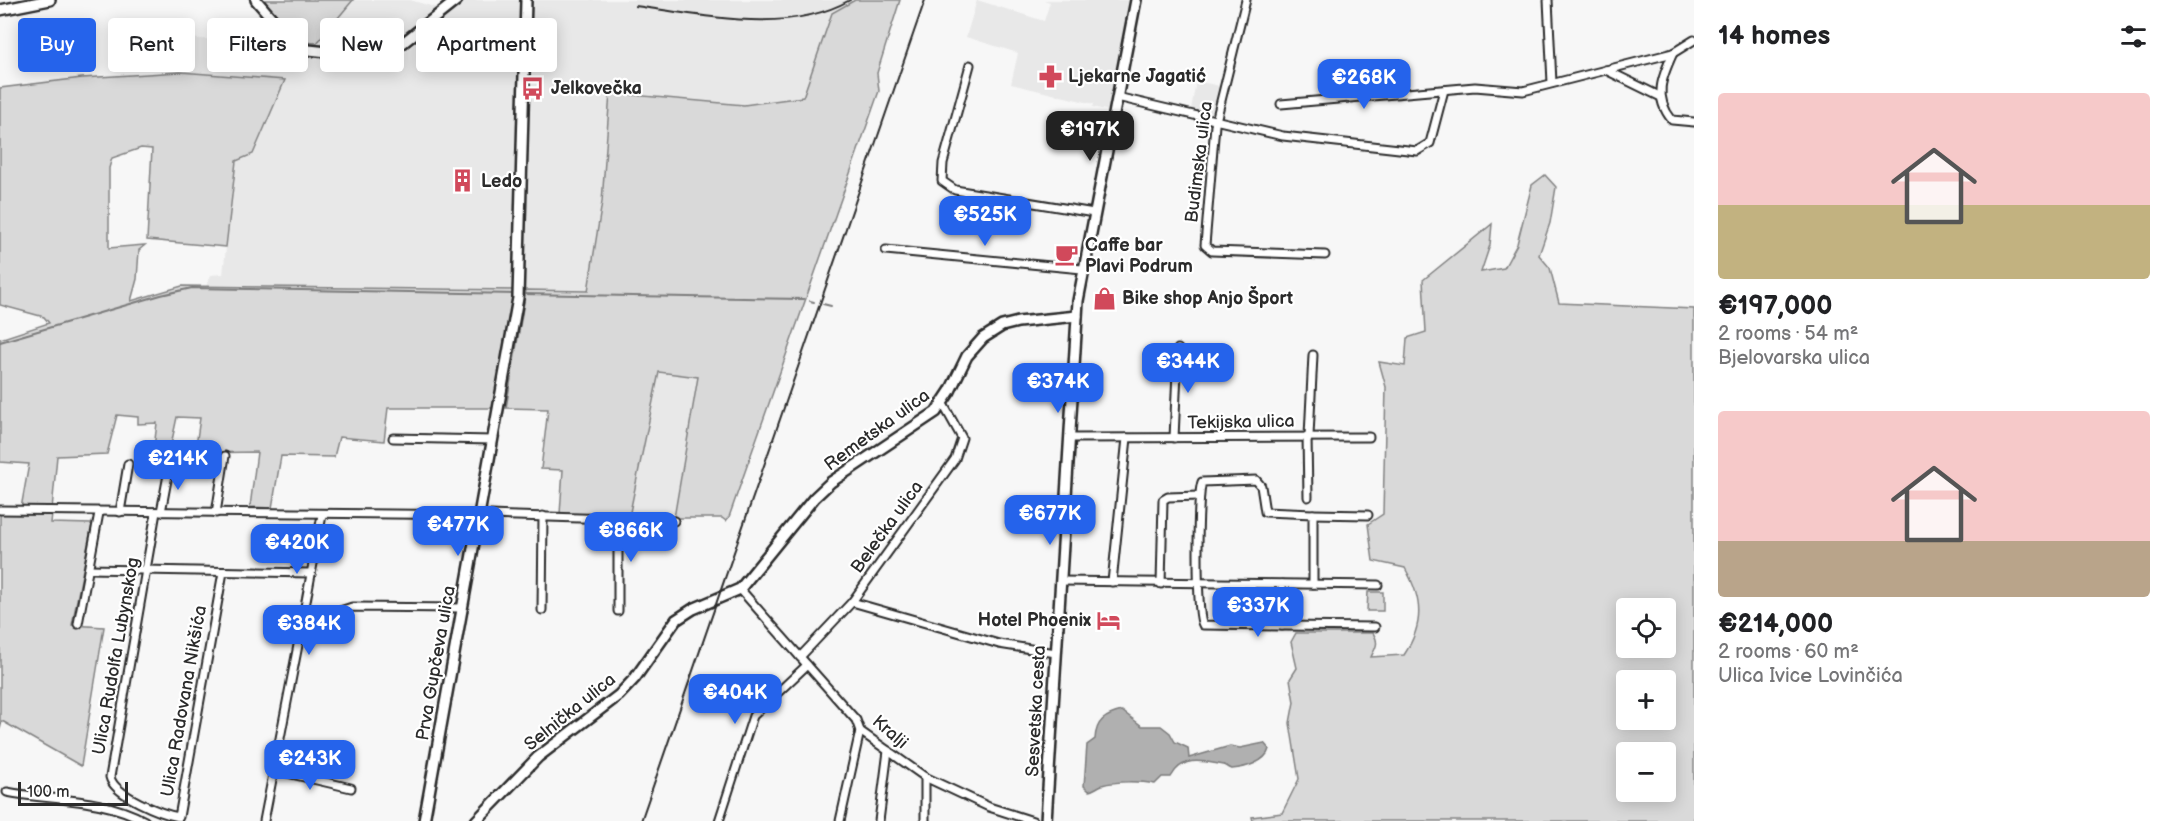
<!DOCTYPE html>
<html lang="en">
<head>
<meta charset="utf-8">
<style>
	:root { --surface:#fff; --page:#f6f6f6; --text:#202124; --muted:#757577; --accent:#2563eb }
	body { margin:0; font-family:"Balsamiq Sans",sans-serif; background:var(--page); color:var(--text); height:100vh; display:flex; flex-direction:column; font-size:22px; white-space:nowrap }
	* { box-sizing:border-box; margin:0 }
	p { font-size:20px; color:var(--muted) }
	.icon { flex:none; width:33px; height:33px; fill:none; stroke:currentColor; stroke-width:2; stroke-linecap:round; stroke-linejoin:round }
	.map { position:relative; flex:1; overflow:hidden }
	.sheet { display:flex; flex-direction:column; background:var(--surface); width:480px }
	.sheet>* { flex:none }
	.hud { position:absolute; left:18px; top:18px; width:570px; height:54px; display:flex; gap:12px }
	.tools { position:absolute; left:1616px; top:598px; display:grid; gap:12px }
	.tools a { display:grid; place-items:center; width:60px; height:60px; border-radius:6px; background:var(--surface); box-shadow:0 3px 15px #0003; font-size:30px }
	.scale { position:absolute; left:18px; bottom:15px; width:110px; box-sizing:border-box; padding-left:6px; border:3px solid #2b2b2b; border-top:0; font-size:16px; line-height:21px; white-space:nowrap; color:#2b2b2b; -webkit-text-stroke:4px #fff; paint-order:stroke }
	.price { position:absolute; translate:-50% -51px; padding:0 14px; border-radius:12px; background:var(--accent); color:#fff; font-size:20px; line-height:39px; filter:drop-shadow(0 2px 3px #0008) }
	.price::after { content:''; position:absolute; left:50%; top:36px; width:18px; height:14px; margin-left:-9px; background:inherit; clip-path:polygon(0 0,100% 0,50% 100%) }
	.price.on { background:#222; color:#fff }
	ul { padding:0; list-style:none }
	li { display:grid; align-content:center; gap:12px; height:318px; padding:0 24px }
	li span { display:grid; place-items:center; height:186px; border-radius:6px; color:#555 }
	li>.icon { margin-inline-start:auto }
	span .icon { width:108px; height:108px; fill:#fffc; stroke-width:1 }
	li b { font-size:26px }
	h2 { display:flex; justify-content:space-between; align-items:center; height:72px; padding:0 24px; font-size:26px }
	.chip { padding:0 21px; border-radius:6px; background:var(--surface); box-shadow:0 3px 15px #0003; font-size:21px; line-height:54px }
	.chip.on { background:var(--accent); color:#fff }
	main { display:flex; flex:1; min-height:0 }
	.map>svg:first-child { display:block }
	.built { fill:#e8e8e8 }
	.green { fill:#d9d9d9; stroke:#828282; stroke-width:1.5; fill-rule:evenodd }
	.water { fill:#b0b0b0; stroke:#7b7b7b; stroke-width:1.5 }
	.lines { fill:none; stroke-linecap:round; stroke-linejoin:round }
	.stream { stroke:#7b7b7b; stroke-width:2 }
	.street-casing { stroke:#2b2b2b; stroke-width:11 }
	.secondary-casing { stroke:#2b2b2b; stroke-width:14 }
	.street { stroke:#fff; stroke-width:7 }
	.secondary { stroke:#fff; stroke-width:9 }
	.rail { stroke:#2b2b2b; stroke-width:2 }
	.labels { text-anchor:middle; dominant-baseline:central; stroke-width:4.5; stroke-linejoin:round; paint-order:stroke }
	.poi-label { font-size:18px; font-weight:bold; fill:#2b2b2b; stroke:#fff; text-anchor:start }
	.street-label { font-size:18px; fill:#2b2b2b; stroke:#fff }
</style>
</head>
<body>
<main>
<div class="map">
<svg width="1694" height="821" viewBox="0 0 1694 821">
	<rect width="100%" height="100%" fill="#f7f7f7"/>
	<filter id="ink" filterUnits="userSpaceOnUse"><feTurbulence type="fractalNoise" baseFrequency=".0167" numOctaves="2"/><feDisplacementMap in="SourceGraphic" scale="12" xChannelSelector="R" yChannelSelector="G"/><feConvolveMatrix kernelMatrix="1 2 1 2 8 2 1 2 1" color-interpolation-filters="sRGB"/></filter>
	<g filter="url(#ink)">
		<g class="built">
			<polygon points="353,0 410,0 438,8 391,47 374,52 317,43"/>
			<polygon points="465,0 855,0 832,13 804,97 744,105 610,93 602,202 588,291 206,287 211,275 223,274 236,160 284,81 180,72 178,38 286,42 299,56 365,65 396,60"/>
			<polygon points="977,0 1044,21 1050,2 1044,0 1130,0 1110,111 1093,107 1094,104 1011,84 1018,53 966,37"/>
			<polygon points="1196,81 1220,86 1214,116 1191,110"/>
			<polygon points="659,371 698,376 674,518 629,517"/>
		</g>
		<g class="green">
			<path d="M 261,0 L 353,0 L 317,43 C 291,43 276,18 261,0 Z"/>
			<polygon points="855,0 900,0 877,73 879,91 729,517 726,521 722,518 674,518 698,377 659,372 629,517 560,514 563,470 541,469 548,409 506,408 526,290 588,291 602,202 610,93 744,105 803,97 832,13"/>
			<polygon points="180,72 285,80 253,154 236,161 226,247 147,240 152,149 141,148 112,158 109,168 109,248 145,245 139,250 137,279 131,301 182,286 515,290 496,408 388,408 384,441 339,437 334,457 281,456 272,508 250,507 257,452 195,453 200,418 177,417 168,459 153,456 157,423 138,424 138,417 117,415 107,454 57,456 52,509 21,508 29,464 0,462 0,339 49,323 44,317 0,305 0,88 82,78"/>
			<path d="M 1545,175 L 1556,187 L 1550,223 L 1539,255 L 1550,268 L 1559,303 L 1694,309 L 1694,821 L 1253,821 L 1252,817 L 1282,813 L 1299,779 L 1290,723 L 1294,702 L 1290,679 L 1297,668 L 1291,642 L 1296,633 L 1373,633 C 1380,644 1375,648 1371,657 L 1404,655 C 1424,624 1423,600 1405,568 L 1373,561 L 1368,524 L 1383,514 L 1386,387 L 1379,362 L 1405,366 L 1407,338 L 1426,332 L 1423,280 L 1492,224 L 1490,245 L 1481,272 L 1504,268 L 1517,244 L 1532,185 ZM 1626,609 L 1665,609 L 1665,648 L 1626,648 ZM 1626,681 L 1665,681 L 1665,720 L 1626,720 ZM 1626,753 L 1665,753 L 1665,792 L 1626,792 Z"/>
			<polygon points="0,513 52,514 51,523 92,524 72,625 104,627 81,766 2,721 0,729"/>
			<polygon points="1368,592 1383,592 1383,611 1367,611"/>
		</g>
		<path class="water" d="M 1122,711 L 1142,726 L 1161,726 L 1170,733 L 1175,742 L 1188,748 L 1189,758 L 1230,746 L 1240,748 L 1264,743 L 1269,749 C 1266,762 1245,768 1232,769 C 1231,769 1225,765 1224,765 C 1206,762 1183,754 1171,777 L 1162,777 L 1155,784 C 1140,781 1116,781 1102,785 C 1097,787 1094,790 1089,791 L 1084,786 L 1087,745 L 1095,739 C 1096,721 1105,715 1122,711 Z"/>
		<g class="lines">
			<g class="stream">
				<polyline points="522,294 804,299"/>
				<polyline points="810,301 814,302"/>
				<polyline points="823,304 831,306"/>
				<polyline points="0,342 161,295 192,288 517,294"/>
			</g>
			<defs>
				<g id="street">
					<polyline points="1246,0 1215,125 1205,245 1212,251 1325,255"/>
					<polyline points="1548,0 1552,83"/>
					<path d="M 1673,53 C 1662,77 1653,97 1672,120 L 1694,122"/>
					<polyline points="970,65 943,163 942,181 955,190 1094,213"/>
					<polyline points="1606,70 1659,96"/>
					<polyline points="1117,97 1283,136 1417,151 1430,143 1444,90"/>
					<polyline points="1281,104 1475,87 1523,91 1673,53 1694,40"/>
					<polyline points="886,250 1082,269"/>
					<polyline points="1307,436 1308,497"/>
					<polyline points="1309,436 1313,355"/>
					<polyline points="393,438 493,440"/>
					<polyline points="1070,438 1369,437"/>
					<polyline points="1174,438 1178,349"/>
					<polyline points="0,510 489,515 674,521"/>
					<polyline points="120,512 128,464"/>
					<path d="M 156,512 L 110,777 C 114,795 161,814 179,817 L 223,572"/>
					<polyline points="161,512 170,464"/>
					<polyline points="216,513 225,456"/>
					<polyline points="1313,514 1368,515"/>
					<polyline points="89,569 310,573"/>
					<polyline points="1061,581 1378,585"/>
					<polyline points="1112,582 1127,438"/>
					<polyline points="1161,584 1163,500 1168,497 1199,496"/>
					<polyline points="1282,584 1282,626"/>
					<path d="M 1313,584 L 1313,514 L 1265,512 L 1261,486 L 1256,480 L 1202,482 C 1197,495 1196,616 1203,625 L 1375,627"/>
					<polyline points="740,589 856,720 860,731 925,777 989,807 1033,821"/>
					<polyline points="852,602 999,644 1056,653"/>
					<polyline points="542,610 543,516"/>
					<polyline points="618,611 618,520"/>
					<polyline points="78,624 99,513"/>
					<polyline points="299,639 322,515"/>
					<polyline points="800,657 852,602 955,459 962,438 943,404"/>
					<polyline points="274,770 351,788"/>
					<polyline points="925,777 925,821"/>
					<path d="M 7,792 C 53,801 102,797 145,821"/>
					<polyline points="264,821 299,640 325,616 352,607 462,608"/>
					<polyline points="719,821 753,716 807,665"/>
					<polyline points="840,821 860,731"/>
					<polyline points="879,821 888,751"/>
				</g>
				<g id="secondary">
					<polyline points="256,0 294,44 309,50 373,57 394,50 457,0"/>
					<polyline points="0,10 50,0"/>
					<polyline points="424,821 518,298 526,0"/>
					<polyline points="476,821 538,757 619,695 635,678 676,620 693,609 740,589 814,498 831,482 936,412 950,391 967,356 983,338 1002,326 1018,322 1077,316"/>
					<polyline points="1046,821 1078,301 1136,0"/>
				</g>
			</defs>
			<use href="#street" class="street-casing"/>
			<use href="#secondary" class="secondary-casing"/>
			<use href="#street" class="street"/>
			<use href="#secondary" class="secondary"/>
			<g class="rail">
				<path d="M 635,6 C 704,15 786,36 850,0"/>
				<polyline points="641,821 925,0"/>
			</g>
		</g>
	</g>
	<defs>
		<symbol id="pharmacy-bare" viewBox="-9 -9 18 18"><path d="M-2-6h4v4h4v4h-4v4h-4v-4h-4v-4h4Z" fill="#d1495b" stroke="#fff" stroke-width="2.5" paint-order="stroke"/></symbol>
		<symbol id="bus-bare" viewBox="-9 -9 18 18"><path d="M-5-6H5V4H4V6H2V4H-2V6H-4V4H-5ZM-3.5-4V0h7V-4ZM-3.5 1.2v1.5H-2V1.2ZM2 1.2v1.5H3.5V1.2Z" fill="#d1495b" stroke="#fff" stroke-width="2.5" paint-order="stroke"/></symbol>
		<symbol id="building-bare" viewBox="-9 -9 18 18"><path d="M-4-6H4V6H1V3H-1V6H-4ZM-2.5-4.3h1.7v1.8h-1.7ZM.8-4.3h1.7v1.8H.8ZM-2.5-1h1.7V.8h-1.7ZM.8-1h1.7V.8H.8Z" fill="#d1495b" stroke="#fff" stroke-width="2.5" paint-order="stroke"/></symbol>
		<symbol id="cafe-bare" viewBox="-9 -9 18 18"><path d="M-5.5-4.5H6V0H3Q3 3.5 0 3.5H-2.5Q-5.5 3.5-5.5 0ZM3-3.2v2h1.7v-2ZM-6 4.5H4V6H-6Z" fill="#d1495b" stroke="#fff" stroke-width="2.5" paint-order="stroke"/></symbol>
		<symbol id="shop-bare" viewBox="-9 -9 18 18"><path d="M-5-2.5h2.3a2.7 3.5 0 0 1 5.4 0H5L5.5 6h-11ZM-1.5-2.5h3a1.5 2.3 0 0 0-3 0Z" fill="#d1495b" stroke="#fff" stroke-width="2.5" paint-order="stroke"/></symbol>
		<symbol id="hotel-bare" viewBox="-9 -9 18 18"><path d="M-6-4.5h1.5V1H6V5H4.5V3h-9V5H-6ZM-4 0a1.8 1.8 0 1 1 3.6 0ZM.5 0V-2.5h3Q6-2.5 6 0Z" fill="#d1495b" stroke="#fff" stroke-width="2.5" paint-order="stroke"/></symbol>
	</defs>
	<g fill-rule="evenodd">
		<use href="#pharmacy-bare" x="1034" y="60" width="33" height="33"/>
		<use href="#bus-bare" x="516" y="72" width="33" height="33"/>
		<use href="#building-bare" x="446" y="164" width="33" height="33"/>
		<use href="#cafe-bare" x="1050" y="238" width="33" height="33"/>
		<use href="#shop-bare" x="1088" y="282" width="33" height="33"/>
		<use href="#hotel-bare" x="1092" y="604" width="33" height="33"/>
	</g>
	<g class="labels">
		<g class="poi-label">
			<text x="1068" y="76">Ljekarne Jagatić</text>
			<text x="551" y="88">Jelkovečka</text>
			<text x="481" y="181">Ledo</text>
			<text x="1085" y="245">Caffe bar<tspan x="1085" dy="21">Plavi Podrum</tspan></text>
			<text x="1122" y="298">Bike shop Anjo Šport</text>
			<text x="1091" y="620" text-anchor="end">Hotel Phoenix</text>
		</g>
		<g class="street-label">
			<text transform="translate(1199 162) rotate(-83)">Budimska ulica</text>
			<text transform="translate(1241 422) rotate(-1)">Tekijska ulica</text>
			<text transform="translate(877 430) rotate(-36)">Remetska ulica</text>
			<text transform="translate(887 527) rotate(-54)">Belečka ulica</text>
			<text transform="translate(116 656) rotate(-80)">Ulica Rudolfa Lubynskog</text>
			<text transform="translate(436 663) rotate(-80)">Prva Gupčeva ulica</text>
			<text transform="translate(184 701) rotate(-80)">Ulica Radovana Nikšića</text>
			<text transform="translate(1036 711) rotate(-87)">Sesvetska cesta</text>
			<text transform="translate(570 712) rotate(-39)">Selnička ulica</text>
			<text transform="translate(890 732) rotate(41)">Kralji</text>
		</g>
	</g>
</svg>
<div class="tools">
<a><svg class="icon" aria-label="locate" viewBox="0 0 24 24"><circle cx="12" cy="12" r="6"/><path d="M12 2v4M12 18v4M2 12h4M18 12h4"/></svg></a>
<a>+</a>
<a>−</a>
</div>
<div class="scale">100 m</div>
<b class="price" style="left:1364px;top:110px">€268K</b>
<b class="price on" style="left:1090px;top:162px">€197K</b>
<b class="price" style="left:985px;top:247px">€525K</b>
<b class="price" style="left:1188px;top:394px">€344K</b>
<b class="price" style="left:1058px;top:414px">€374K</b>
<b class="price" style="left:178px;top:491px">€214K</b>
<b class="price" style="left:1050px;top:546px">€677K</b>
<b class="price" style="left:458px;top:557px">€477K</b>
<b class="price" style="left:631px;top:563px">€866K</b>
<b class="price" style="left:297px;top:575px">€420K</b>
<b class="price" style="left:1258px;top:638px">€337K</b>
<b class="price" style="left:309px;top:656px">€384K</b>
<b class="price" style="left:735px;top:725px">€404K</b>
<b class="price" style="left:310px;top:791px">€243K</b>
<div class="hud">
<a class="chip on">Buy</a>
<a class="chip">Rent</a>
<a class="chip">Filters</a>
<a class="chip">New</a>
<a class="chip">Apartment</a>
</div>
</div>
<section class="sheet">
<h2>14 homes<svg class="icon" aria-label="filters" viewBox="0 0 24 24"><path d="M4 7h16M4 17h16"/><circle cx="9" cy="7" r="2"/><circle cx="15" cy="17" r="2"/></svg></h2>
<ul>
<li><span style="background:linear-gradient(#f6c9c9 60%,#c2b280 0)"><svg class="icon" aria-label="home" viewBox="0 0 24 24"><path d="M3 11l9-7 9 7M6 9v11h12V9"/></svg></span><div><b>€197,000</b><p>2 rooms · 54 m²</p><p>Bjelovarska ulica</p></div></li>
<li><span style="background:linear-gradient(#f6c9c9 70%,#b9a48a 0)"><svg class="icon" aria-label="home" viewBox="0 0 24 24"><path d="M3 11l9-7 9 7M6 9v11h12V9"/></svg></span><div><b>€214,000</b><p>2 rooms · 60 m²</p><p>Ulica Ivice Lovinčića</p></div></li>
</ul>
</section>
</main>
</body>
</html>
